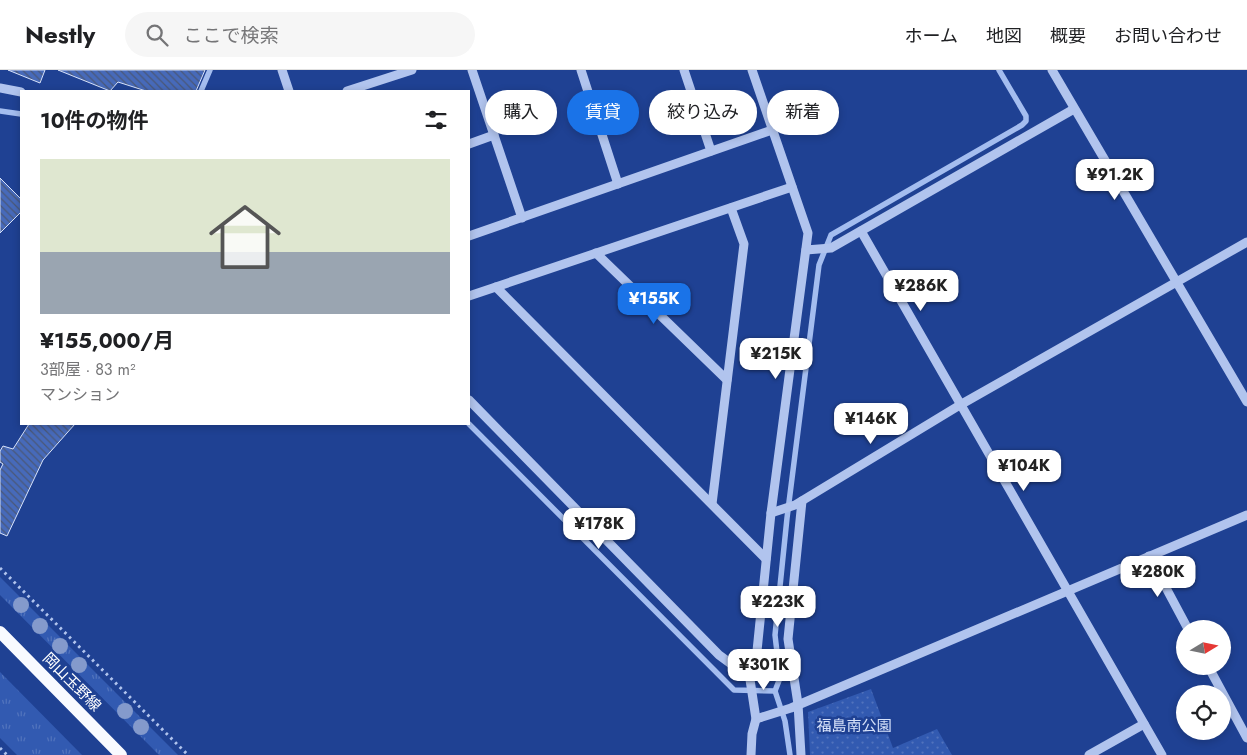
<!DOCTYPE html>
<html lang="ja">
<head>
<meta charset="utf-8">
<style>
	:root { --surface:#fff; --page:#f6f6f6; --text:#202124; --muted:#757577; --line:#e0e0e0; --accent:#1a73e8 }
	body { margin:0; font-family:Jost,"Noto Sans JP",sans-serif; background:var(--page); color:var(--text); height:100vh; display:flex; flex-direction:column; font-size:19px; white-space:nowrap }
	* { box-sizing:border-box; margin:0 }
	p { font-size:16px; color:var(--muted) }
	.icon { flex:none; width:28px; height:28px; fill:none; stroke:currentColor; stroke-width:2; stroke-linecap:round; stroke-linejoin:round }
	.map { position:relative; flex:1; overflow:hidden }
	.side { position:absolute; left:20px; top:20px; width:450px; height:335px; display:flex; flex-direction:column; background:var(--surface); border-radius:0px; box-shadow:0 2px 8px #0003 }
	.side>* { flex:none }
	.guide { position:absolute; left:485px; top:20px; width:475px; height:45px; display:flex; gap:10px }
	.needle { width:32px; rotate:80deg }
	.controls { position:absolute; left:1176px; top:550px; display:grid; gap:10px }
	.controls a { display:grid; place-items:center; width:55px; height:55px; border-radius:50%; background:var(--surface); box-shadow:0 2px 8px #0003; font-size:25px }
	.price { position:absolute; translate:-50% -42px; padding:0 11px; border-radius:10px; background:#fff; color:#222; font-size:16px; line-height:32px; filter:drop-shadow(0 1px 2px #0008) }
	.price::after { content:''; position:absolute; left:50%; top:30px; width:15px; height:11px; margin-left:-8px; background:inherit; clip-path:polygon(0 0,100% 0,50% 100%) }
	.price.active { background:var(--accent); color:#fff }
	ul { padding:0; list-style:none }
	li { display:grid; align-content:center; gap:10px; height:265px; padding:0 20px }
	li+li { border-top:1px solid var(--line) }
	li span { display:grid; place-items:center; height:155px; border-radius:0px; color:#555 }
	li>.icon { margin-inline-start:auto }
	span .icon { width:90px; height:90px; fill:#fffc; stroke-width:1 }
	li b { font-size:21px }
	h2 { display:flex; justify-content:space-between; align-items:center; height:60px; padding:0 20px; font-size:21px }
	.tag { padding:0 18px; border-radius:22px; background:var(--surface); box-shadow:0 2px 8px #0003; font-size:18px; line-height:45px }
	.tag.active { background:var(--accent); color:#fff }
	header { display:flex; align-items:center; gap:30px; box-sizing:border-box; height:70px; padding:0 25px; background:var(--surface); border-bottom:1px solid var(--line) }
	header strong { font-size:24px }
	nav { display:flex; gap:28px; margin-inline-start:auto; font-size:18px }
	.search { width:350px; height:45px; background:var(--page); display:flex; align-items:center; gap:12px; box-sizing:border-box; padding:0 18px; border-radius:28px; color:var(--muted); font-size:19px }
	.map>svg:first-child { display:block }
	.grass { fill:url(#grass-tufts) }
	.park { fill:url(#park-dots) }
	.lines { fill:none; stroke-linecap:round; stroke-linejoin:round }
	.stream { stroke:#a4bdef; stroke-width:5.5 }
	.building { fill:url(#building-back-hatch); stroke:#d7e2fa }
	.path { stroke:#b1c4ee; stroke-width:3; stroke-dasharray:2.5 4; stroke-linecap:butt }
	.minor { stroke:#b1c4ee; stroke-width:9 }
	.major { stroke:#f8faff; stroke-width:12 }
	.tree { fill:#849acc }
	.labels { text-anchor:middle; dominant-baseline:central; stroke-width:5; stroke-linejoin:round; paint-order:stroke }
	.street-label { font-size:15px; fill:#fff; stroke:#1f4193 }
	.park-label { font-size:15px; fill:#d7e2fa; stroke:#1f4193 }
</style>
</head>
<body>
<header>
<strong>Nestly</strong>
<div class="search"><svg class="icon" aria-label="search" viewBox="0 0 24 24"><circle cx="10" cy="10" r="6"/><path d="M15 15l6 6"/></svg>ここで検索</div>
<nav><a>ホーム</a><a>地図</a><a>概要</a><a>お問い合わせ</a></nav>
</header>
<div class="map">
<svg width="1247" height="685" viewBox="0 0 1247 685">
	<defs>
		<pattern id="grass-tufts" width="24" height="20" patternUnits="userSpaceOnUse" patternTransform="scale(1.25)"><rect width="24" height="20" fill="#325ab1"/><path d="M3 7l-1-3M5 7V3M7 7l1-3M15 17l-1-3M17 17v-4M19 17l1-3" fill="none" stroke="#5173bd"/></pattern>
		<pattern id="park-dots" width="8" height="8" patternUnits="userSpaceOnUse" patternTransform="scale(1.25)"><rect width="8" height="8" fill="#325ab1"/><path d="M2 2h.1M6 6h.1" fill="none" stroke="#5173bd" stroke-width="1.8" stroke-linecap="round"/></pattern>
		<pattern id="building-back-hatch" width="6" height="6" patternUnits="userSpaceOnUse" patternTransform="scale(1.25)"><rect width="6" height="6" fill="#476aba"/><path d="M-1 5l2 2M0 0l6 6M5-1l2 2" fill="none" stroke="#4a5878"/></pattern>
	</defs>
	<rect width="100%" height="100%" fill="#1f4193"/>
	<g class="grass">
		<polygon points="0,507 178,685 159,685 0,525"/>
		<polygon points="0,602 82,685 17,685 0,668"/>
	</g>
	<polygon class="park" points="871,619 893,678 937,659 952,685 810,685 808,642"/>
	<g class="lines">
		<g class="stream">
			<polyline points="201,21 210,0"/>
			<polyline points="0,41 21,44"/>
			<polyline points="469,354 734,620 775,621"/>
			<polyline points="790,685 785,651 775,621 780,608 775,565 787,448 819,195 831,165 1022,55 1026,51 1026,46 999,0"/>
		</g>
	</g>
	<g class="building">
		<polygon points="8,0 45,0 40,13"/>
		<polygon points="58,0 205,0 196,21 146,21 118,12 110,21"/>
		<polygon points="0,108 21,129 21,142 0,163"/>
		<polygon points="29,354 75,354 43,390 7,466 0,463 0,400 3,394 0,392 0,381 3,376 13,379"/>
	</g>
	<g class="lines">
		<g class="path">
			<polyline points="0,498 188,685"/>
			<polyline points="0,678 7,685"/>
		</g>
		<g class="minor">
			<polyline points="282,0 289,21"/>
			<polyline points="472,0 522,148"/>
			<polyline points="581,0 618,114"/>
			<polyline points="684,0 711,81"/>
			<polyline points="1052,0 1247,332"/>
			<polyline points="0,18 21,22"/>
			<polyline points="347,21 412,0"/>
			<polyline points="469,74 494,65"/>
			<polyline points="861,161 1162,685"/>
			<polyline points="469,166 772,60"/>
			<polyline points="806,180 831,178 1074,39"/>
			<polyline points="596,183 727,310"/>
			<polyline points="496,217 766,489"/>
			<polyline points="469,226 792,117"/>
			<polyline points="469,330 719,585 734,596 749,603"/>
			<polyline points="712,434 744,174 731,138"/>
			<polyline points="771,443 795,435 960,335 1247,172"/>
			<polyline points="1149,486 1188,559"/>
			<polyline points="1208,596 1247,668"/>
			<polyline points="756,649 791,638 1247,445"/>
			<polyline points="751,685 752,664 756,649 749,603 757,581 771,443 808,163 752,0"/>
			<polyline points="801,685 798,634 788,569 802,431"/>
			<polyline points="1089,685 1144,654"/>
		</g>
		<polyline class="major" points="0,562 121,685"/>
	</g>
	<g class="tree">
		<circle cx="21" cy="535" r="8"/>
		<circle cx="40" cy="556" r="8"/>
		<circle cx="60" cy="576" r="8"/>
		<circle cx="79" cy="595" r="8"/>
		<circle cx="125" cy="641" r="8"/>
		<circle cx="141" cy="657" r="8"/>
	</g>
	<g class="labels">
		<g class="street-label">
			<text transform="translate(72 612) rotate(45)">岡山玉野線</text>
		</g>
		<g class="park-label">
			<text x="854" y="656">福島南公園</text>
		</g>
	</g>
</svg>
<div class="controls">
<a><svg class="needle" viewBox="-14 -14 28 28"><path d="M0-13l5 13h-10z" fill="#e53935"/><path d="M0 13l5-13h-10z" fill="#757577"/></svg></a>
<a><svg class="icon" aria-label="locate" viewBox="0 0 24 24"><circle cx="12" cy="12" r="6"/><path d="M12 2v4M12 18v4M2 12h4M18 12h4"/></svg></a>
</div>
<b class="price" style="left:1115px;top:131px">¥91.2K</b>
<b class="price" style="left:921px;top:242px">¥286K</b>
<b class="price active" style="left:654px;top:255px">¥155K</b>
<b class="price" style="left:776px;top:310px">¥215K</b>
<b class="price" style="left:871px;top:375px">¥146K</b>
<b class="price" style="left:1024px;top:422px">¥104K</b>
<b class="price" style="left:599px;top:480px">¥178K</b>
<b class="price" style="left:1158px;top:528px">¥280K</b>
<b class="price" style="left:778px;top:558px">¥223K</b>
<b class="price" style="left:764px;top:621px">¥301K</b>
<div class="guide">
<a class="tag">購入</a>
<a class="tag active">賃貸</a>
<a class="tag">絞り込み</a>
<a class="tag">新着</a>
</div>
<section class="side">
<h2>10件の物件<svg class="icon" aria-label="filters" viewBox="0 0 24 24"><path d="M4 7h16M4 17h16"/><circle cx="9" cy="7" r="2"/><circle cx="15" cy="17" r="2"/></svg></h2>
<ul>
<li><span style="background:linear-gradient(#dfe7d0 60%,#9aa5b1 0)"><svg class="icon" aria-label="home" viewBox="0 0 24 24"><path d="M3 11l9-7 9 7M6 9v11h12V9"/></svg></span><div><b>¥155,000/月</b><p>3部屋 · 83 m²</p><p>マンション</p></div></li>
</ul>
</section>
</div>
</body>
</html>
